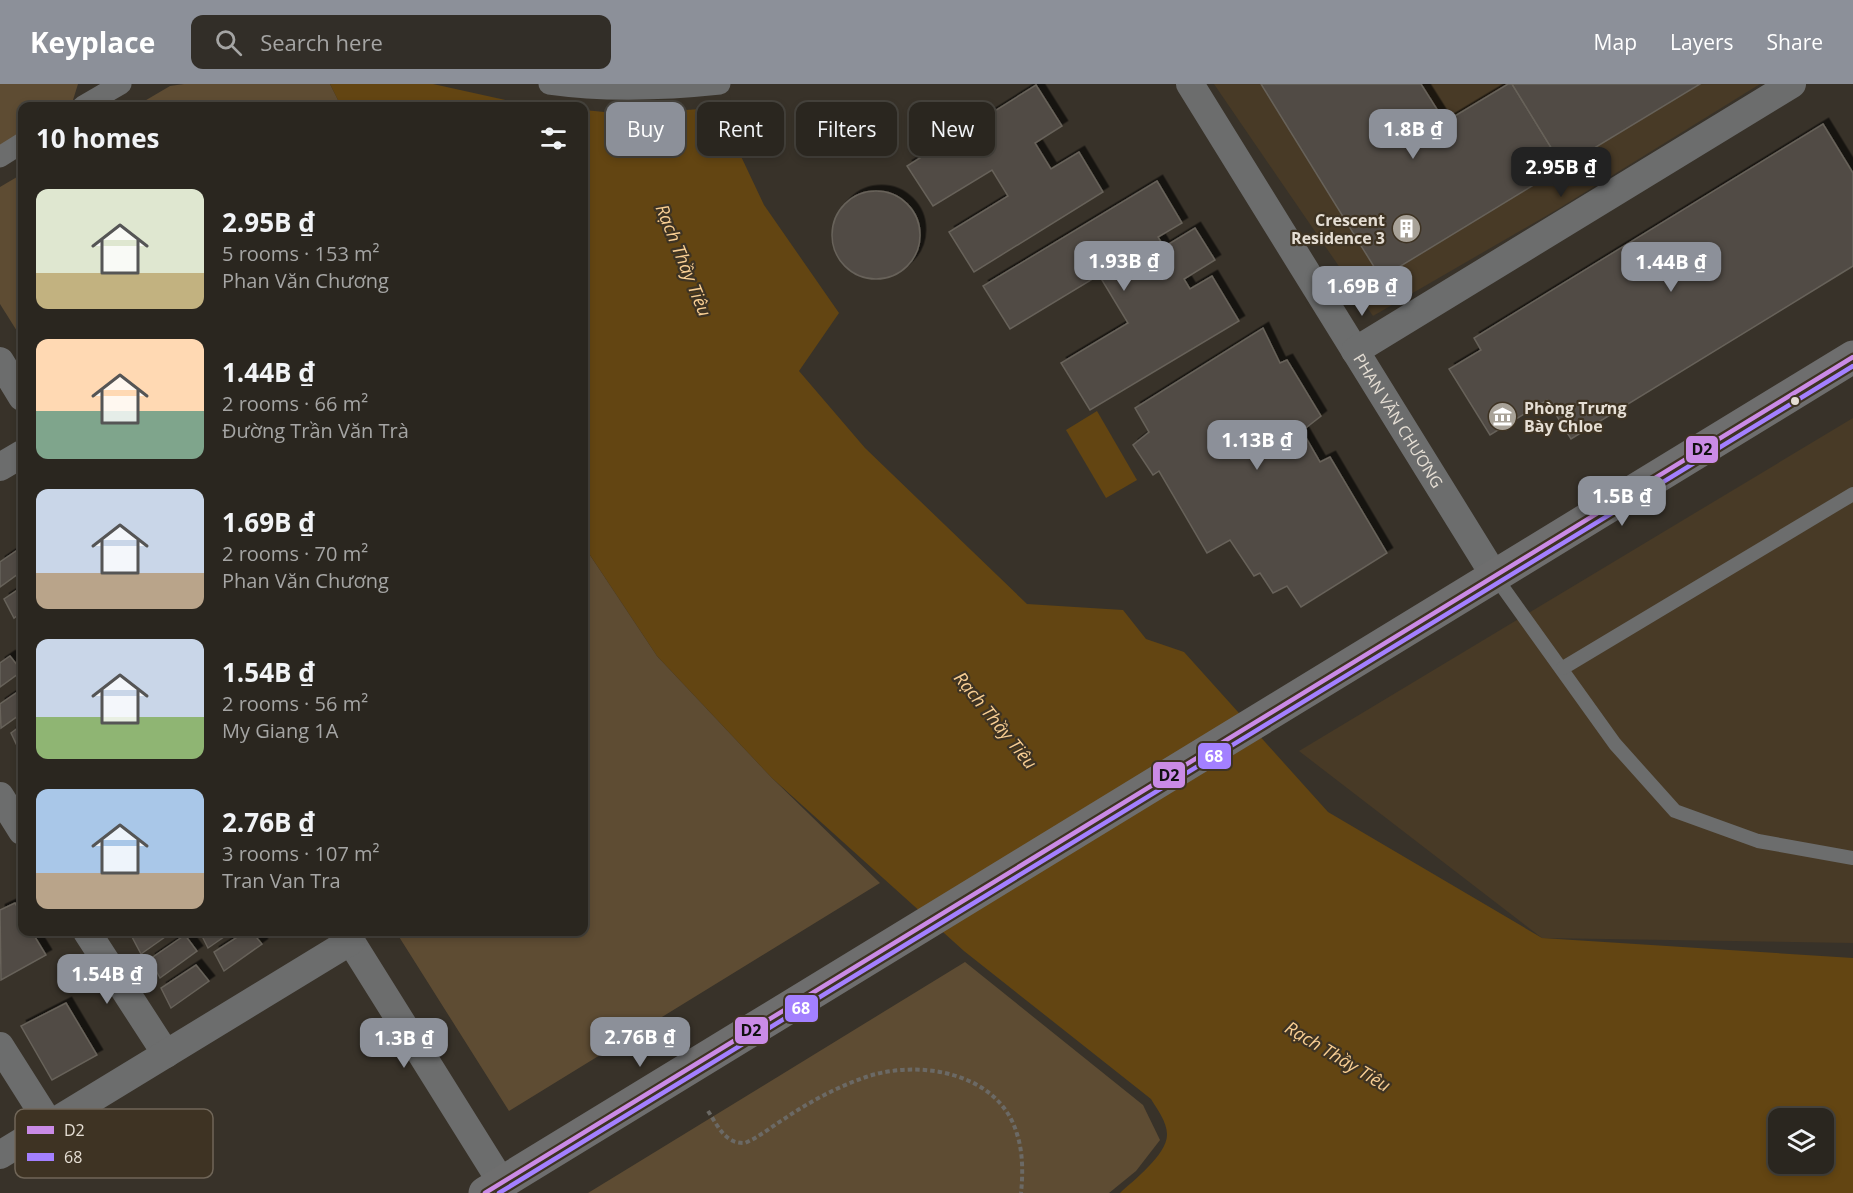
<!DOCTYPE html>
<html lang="en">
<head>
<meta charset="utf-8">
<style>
	:root { --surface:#2a261f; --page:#322e28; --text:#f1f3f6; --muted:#a5a5a4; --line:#46433d; --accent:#8c9099 }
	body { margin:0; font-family:"Open Sans",sans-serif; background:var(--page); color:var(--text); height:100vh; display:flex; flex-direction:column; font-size:22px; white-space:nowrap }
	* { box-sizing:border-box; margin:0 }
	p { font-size:20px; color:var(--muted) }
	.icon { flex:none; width:33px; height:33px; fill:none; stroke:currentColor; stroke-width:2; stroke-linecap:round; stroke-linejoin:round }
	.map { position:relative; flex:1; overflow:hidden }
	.side { position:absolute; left:18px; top:18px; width:570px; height:834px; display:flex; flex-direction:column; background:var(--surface); border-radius:12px; box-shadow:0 3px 9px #0003,0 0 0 2px var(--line) }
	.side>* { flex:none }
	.banner { position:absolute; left:606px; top:18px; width:570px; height:54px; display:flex; gap:12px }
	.buttons { position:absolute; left:1768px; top:1024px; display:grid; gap:12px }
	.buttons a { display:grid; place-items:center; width:66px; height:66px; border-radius:12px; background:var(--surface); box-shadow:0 3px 9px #0003,0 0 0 2px var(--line); font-size:30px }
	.price { position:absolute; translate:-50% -51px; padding:0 14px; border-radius:12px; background:var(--accent); color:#fff; font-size:20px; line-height:39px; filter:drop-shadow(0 2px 3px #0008) }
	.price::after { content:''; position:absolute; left:50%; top:36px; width:18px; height:14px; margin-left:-9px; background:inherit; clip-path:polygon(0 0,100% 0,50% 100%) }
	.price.selected { background:#222; color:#fff }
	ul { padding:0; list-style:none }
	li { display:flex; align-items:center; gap:18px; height:150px; padding:0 18px }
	li span { display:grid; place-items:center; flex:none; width:168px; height:120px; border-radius:12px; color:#555 }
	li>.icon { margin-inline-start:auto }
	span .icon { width:72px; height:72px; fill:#fffc; stroke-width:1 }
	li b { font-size:26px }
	h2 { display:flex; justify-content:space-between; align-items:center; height:72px; padding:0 18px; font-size:26px }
	.chip { padding:0 21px; border-radius:12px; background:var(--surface); box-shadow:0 3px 9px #0003,0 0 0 2px var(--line); font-size:21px; line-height:54px }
	.chip.selected { background:var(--accent); color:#fff }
	header { display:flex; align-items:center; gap:36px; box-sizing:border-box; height:84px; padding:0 30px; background:var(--accent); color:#fff }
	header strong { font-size:28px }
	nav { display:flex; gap:33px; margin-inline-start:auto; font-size:21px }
	.search { width:420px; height:54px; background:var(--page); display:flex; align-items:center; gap:15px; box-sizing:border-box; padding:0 21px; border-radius:12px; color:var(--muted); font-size:22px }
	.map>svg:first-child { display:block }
	.built { fill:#483a26 }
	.green { fill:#5e4c33 }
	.water { fill:#634512; fill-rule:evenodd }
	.pier { fill:#383229 }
	.building { fill:#514b44; stroke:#67625a; stroke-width:1.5; filter:url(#shadow) }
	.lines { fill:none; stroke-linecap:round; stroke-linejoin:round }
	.path { stroke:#6b6965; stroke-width:4; stroke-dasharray:4.5 3; stroke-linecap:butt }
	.service { stroke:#6c6d6d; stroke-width:14 }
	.pedestrian { stroke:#6c6d6d; stroke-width:21 }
	.minor { stroke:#6c6d6d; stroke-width:28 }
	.secondary { stroke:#6e6e6e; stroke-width:33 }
	.bus-1-casing { stroke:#3e3323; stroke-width:9 }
	.bus-2-casing { stroke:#3e3323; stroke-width:9 }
	.bus-1 { stroke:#ca8be6; stroke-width:4.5 }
	.bus-2 { stroke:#a380ff; stroke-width:4.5 }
	.bus-dot { fill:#e5ded4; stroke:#3e3323; stroke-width:2 }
	.labels { text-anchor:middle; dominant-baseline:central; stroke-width:4.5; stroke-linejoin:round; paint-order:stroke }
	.poi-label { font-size:16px; font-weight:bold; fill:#e5ded4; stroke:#3e3323; text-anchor:end }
	.street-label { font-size:16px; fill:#e5ded4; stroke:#3e3323 }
	.water-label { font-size:18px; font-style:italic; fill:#f8ce93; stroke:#3e3323 }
	.key { fill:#3e3323; stroke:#706658; stroke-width:1.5 }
	.key-label { font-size:16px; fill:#e5ded4 }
	.line-badge { stroke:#3e3323; stroke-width:2 }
	.badge-label { font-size:16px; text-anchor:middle; font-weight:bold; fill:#fff }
	.pale-badge-label { font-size:16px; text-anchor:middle; font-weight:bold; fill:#111 }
</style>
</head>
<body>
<header>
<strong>Keyplace</strong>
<div class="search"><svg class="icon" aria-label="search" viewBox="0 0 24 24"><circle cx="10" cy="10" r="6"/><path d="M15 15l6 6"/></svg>Search here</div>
<nav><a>Map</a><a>Layers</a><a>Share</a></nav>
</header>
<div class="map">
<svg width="1853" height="1109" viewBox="0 0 1853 1109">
	<defs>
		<filter id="shadow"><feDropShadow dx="5.5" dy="-5.5" stdDeviation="0" flood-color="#0009"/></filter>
	</defs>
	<rect width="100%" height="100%" fill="#383229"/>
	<g class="built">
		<polygon points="1214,0 1760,0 1558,125 1373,232"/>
		<polygon points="1853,334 1853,859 1542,854 1299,667"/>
	</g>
	<g class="green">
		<polygon points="0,0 78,0 73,16 66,22 22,22 22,49 0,63"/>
		<polygon points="184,0 330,0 341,22 136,22 170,2"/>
		<polygon points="22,90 22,255 0,220 0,103"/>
		<polygon points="584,462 657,572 772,694 880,799 509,1027 396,848 584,848"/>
		<polygon points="965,878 1143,1021 1160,1056 1136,1087 1109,1109 588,1109"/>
	</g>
	<g class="water">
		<path d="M 330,0 L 726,0 L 730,49 L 764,121 L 839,229 L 799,287 L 865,364 L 1027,520 L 1123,526 L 1146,555 L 1184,568 L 1328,728 L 1542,854 L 1853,874 L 1853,1109 L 1120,1109 C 1133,1097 1168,1070 1167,1050 C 1167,1038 1157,1025 1151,1015 L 964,867 L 772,694 L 657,572 L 584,462 L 584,22 L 341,22 ZM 1779,1035 L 1824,1035 L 1824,1080 L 1779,1080 Z"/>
		<polygon points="1097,327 1137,396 1106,414 1066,346"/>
	</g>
	<polygon class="pier" points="433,0 729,0 731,23 625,30 584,26 584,22 523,20"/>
	<g class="building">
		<polygon points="1261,0 1421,0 1445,38 1508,0 1512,0 1563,83 1381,194"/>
		<polygon points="1512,0 1700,0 1563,83"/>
		<polygon points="1036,1 1062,42 1035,59 1051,85 1079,68 1103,108 974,188 949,148 1008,112 992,86 933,122 907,82"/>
		<polygon points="1823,40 1853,89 1853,182 1571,355 1547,316 1490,351 1449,285 1481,266 1474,254"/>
		<polygon points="1157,97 1182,139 1158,153 1164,163 1195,144 1215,176 1184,195 1190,205 1212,192 1239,237 1090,326 1061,279 1128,239 1099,191 1010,245 983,202"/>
		<circle cx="876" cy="151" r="44"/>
		<polygon points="1263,244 1280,279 1287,276 1321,332 1302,347 1320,378 1330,373 1387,469 1301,523 1287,502 1273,509 1260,489 1254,492 1230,456 1207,469 1159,387 1153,391 1133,361 1149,348 1135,324"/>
		<polygon points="16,467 22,475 22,487 0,503 0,478"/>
		<polygon points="22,503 22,528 14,534 4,515"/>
		<polygon points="10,572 22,587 0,603 0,579"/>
		<polygon points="22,605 22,629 1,644 0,620"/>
		<polygon points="22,641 22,666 20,668 11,649"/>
		<polygon points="15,819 22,831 22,848 32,848 46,871 1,896 0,826"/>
		<polygon points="136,848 172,848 141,870 131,851"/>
		<polygon points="200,848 231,848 208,864"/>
		<polygon points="245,848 252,848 262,860 224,887 214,868"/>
		<polygon points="185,851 197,867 160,894 150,875"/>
		<polygon points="196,881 209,897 171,924 161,904"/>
		<polygon points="66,919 97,971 52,996 21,942"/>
	</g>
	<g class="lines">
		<path class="path" d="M 708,1027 C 718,1042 725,1060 745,1059 C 759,1053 771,1043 784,1035 C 809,1018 837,1003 866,993 C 919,975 999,988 1017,1050 C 1023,1068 1023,1090 1021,1109"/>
		<g class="service">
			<polyline points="1494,491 1615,660 1675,727 1758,757 1853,774"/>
			<polyline points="1563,584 1853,410"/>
		</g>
		<g class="pedestrian">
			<path d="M 549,0 C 606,8 663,6 720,0"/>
			<polyline points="83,22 121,0"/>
			<polyline points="0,73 22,59"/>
		</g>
		<g class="minor">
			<path id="s1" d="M 1190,0 L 1494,491"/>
			<polyline points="1355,267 1792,0"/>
			<polyline points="0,277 22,313"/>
			<polyline points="0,383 22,370"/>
			<polyline points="0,712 22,747"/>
			<polyline points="87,848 166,970"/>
			<polyline points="345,848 502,1099"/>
			<polyline points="0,962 50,1041"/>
			<polyline points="0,1071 351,857"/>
		</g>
		<polyline class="secondary" points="485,1109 1853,273"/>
		<defs>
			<polyline id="bus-1" points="485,1109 1853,273"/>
			<polyline id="bus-2" points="499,1109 1853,282"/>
		</defs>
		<use href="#bus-1" class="bus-1-casing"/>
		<use href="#bus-2" class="bus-2-casing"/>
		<use href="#bus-1" class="bus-1"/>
		<use href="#bus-2" class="bus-2"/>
	</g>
	<defs>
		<symbol id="building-disc" viewBox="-11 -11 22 22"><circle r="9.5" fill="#a8a298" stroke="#3e3323"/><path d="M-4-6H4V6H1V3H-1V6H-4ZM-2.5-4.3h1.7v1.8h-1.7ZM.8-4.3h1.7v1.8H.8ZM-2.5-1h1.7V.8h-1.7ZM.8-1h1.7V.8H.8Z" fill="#fff"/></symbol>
		<symbol id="museum-disc" viewBox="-11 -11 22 22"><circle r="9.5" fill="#a8a298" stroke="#3e3323"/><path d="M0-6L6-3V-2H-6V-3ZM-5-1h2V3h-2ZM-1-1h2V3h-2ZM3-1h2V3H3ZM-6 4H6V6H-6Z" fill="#fff"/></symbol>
	</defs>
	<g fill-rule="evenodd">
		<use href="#building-disc" x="1390" y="128" width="33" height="33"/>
		<use href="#museum-disc" x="1486" y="316" width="33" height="33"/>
	</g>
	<circle class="bus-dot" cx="1795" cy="317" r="5"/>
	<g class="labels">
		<g class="poi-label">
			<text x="1385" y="136">Crescent<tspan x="1385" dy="18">Residence 3</tspan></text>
			<text x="1524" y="324" text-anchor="start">Phòng Trưng<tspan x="1524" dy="18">Bày Chloe</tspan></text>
		</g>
		<g class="street-label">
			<text stroke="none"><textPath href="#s1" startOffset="396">PHAN VĂN CHƯƠNG</textPath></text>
		</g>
		<g class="water-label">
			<text transform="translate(684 176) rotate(68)">Rạch Thầy Tiêu</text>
			<text transform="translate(996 636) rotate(51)">Rạch Thầy Tiêu</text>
			<text transform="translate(1338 972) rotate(31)">Rạch Thầy Tiêu</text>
		</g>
	</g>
	<rect x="15" y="1025" width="198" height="69" rx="9" class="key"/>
	<rect x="27" y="1042" width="27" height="8" fill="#ca8be6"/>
	<rect x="27" y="1069" width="27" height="8" fill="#a380ff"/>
	<g class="key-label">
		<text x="64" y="1052">D2</text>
		<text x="64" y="1079">68</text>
	</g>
	<g class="line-badge">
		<rect x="1685" y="351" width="34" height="29" rx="6" fill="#ca8be6"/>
		<rect x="1197" y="658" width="35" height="28" rx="6" fill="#a380ff"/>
		<rect x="1152" y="677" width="34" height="28" rx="6" fill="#ca8be6"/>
		<rect x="784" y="910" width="35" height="29" rx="6" fill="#a380ff"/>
		<rect x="734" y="932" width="35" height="29" rx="6" fill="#ca8be6"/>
	</g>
	<g class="badge-label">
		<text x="1214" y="678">68</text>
		<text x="801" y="930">68</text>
	</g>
	<g class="pale-badge-label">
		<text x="1702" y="371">D2</text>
		<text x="1169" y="697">D2</text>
		<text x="751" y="952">D2</text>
	</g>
</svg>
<div class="buttons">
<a><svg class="icon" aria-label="layers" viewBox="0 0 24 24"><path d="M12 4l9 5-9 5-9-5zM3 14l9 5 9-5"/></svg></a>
</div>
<b class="price" style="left:1413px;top:76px">1.8B ₫</b>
<b class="price selected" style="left:1561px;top:114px">2.95B ₫</b>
<b class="price" style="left:1124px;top:208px">1.93B ₫</b>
<b class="price" style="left:1671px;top:209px">1.44B ₫</b>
<b class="price" style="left:1362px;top:233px">1.69B ₫</b>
<b class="price" style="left:1257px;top:387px">1.13B ₫</b>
<b class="price" style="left:1622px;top:443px">1.5B ₫</b>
<b class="price" style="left:107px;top:921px">1.54B ₫</b>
<b class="price" style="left:640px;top:984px">2.76B ₫</b>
<b class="price" style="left:404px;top:985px">1.3B ₫</b>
<div class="banner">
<a class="chip selected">Buy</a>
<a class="chip">Rent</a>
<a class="chip">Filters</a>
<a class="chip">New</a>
</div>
<section class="side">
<h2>10 homes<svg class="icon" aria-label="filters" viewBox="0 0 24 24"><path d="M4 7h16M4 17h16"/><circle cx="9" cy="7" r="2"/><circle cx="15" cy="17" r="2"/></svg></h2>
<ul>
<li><span style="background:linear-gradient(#dfe7d0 70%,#c2b280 0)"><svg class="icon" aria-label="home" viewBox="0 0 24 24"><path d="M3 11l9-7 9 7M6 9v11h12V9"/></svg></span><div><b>2.95B ₫</b><p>5 rooms · 153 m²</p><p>Phan Văn Chương</p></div></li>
<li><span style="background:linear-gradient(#ffd9b3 60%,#7fa58c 0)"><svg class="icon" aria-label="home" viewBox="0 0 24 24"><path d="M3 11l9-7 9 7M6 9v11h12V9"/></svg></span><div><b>1.44B ₫</b><p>2 rooms · 66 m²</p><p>Đường Trần Văn Trà</p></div></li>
<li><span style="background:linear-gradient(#c9d6e8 70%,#b9a48a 0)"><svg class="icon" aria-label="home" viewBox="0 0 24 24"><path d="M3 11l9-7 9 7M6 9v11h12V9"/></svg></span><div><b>1.69B ₫</b><p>2 rooms · 70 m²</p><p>Phan Văn Chương</p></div></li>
<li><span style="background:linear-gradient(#c9d6e8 65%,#8fb573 0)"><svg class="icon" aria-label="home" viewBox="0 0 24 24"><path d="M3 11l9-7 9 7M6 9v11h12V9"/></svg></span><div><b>1.54B ₫</b><p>2 rooms · 56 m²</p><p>My Giang 1A</p></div></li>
<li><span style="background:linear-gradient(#a9c7e8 70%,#b9a48a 0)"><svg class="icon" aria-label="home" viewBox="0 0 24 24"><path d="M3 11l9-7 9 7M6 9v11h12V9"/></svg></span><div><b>2.76B ₫</b><p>3 rooms · 107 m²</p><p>Tran Van Tra</p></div></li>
</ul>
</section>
</div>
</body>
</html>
